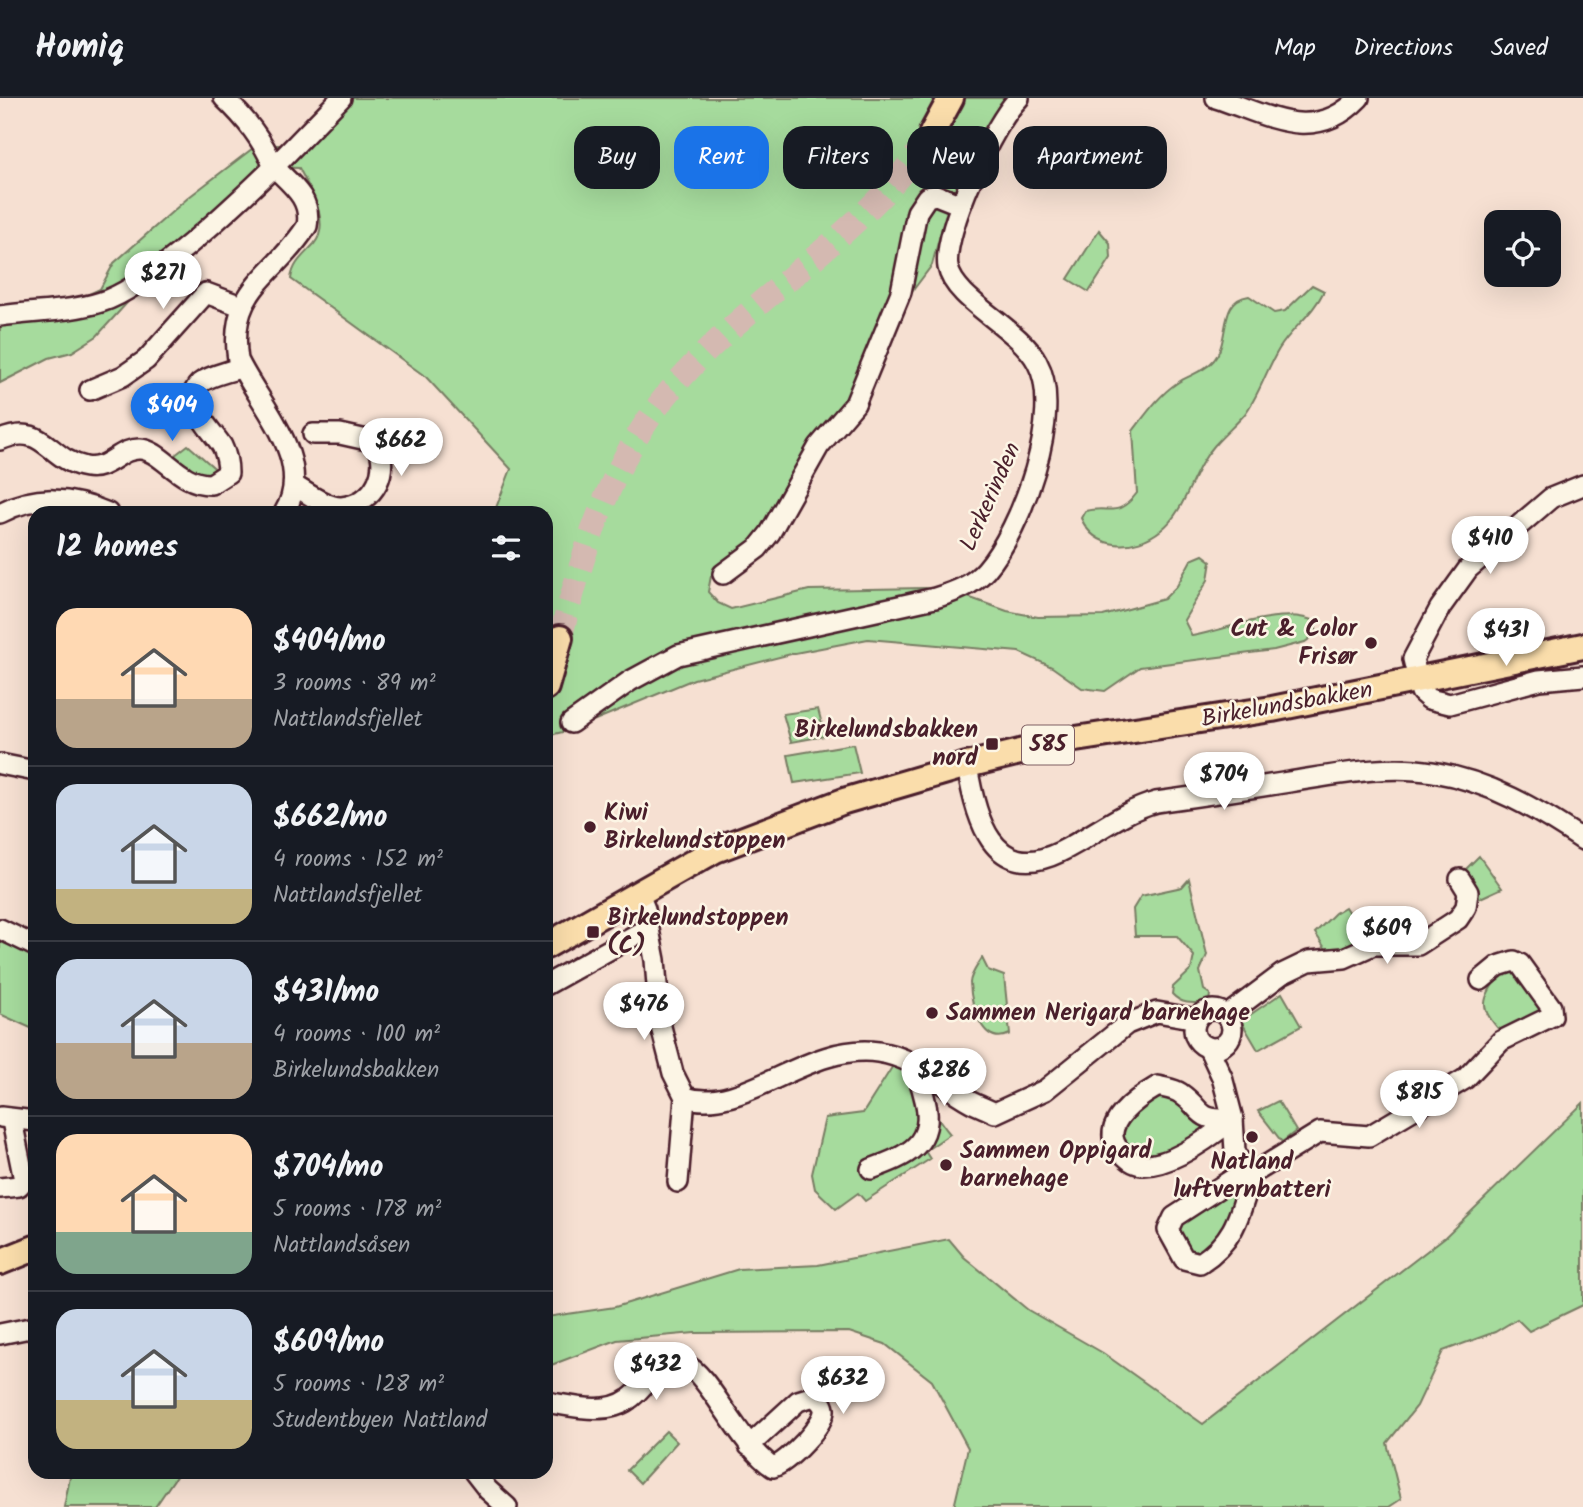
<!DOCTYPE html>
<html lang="en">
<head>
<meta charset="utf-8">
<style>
	:root { --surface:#171b24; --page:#242831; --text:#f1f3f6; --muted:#9ea1a6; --line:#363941; --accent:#1a73e8 }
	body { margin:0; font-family:Kalam,sans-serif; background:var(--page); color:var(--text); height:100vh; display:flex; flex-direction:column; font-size:26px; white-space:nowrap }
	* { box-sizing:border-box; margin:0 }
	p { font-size:23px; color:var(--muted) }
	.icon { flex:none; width:38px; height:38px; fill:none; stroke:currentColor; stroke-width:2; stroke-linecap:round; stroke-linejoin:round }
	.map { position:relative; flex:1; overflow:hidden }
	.sheet { position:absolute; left:28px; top:408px; width:525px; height:973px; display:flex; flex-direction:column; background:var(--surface); border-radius:21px; box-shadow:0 7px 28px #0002 }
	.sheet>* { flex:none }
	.banner { position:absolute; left:574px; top:28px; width:665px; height:63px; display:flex; gap:14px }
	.controls { position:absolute; left:1484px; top:112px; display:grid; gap:14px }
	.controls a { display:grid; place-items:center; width:77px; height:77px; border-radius:14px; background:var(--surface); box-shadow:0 7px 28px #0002; font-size:35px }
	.price { position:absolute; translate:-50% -60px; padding:0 16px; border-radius:24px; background:#fff; color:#222; font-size:23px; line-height:46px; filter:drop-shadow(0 2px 4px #0008) }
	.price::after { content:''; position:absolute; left:50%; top:42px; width:21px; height:16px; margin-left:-10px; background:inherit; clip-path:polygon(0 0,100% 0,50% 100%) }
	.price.active { background:var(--accent); color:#fff }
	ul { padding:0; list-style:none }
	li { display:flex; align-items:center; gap:21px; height:175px; padding:0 28px }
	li+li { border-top:2px solid var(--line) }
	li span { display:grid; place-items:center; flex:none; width:196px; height:140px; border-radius:21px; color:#555 }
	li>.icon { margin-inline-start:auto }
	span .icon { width:84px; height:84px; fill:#fffc; stroke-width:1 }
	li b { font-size:30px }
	h2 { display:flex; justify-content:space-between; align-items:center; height:84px; padding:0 28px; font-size:30px }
	.chip { padding:0 24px; border-radius:21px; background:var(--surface); box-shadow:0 7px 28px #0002; font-size:24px; line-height:63px }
	.chip.active { background:var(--accent); color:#fff }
	header { display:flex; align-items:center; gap:42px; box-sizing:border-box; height:98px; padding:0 35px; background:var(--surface); border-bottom:2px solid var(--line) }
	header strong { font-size:33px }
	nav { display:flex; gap:38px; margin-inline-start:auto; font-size:24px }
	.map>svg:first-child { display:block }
	.green { fill:#a6db9d; stroke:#787d64; stroke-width:2 }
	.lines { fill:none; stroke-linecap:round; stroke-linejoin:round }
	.major-tunnel { stroke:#d4b9b1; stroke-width:24; stroke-dasharray:24 12; stroke-linecap:butt }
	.minor-casing { stroke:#4a1f2b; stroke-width:24 }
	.major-casing { stroke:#4a1f2b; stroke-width:30 }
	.minor { stroke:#fcf5e5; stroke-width:19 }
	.major { stroke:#faddab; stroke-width:24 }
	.poi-dot { fill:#4a1f2b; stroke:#fcf5e5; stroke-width:2.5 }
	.labels { text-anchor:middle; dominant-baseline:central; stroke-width:5; stroke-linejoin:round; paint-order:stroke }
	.shield { fill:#fcf5e5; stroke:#7f5f63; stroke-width:2 }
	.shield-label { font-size:23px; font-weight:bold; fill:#4a1f2b }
	.street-label { font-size:24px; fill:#4a1f2b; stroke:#fcf5e5 }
	.poi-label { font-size:24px; font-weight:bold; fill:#4a1f2b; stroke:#fcf5e5; text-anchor:start }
</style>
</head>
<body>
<header>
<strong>Homiq</strong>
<nav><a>Map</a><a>Directions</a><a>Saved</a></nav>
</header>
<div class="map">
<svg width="1583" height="1409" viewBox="0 0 1583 1409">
	<rect width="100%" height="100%" fill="#f6e0d2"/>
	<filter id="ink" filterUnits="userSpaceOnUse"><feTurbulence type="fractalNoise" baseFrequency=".0143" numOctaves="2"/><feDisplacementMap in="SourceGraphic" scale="14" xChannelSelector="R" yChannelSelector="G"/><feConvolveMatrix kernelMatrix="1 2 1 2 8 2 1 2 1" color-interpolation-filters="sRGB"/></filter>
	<g filter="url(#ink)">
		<g class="green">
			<path d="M 345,0 L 1007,0 L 999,7 L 945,118 L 932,167 L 914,191 L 857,291 L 772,426 L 711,478 L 708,494 L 718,505 L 731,511 L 809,492 L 925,490 L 948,492 L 1007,513 L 1038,519 L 1103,518 L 1164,501 L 1177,488 L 1191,462 L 1203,457 L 1211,463 L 1208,482 L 1184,522 L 1192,538 C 1226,532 1285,507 1316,524 L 1316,536 L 1305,544 L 1274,552 L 1140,569 L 1105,593 L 1082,590 L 1052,569 L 1019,554 L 868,541 L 795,555 L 694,581 L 571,632 L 546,638 L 546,415 L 494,415 L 511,371 L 426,279 L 291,181 C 293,165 303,158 314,146 C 332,125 309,90 299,70 L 266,69 L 155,174 L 97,238 L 72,254 L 49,260 L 0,285 L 0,219 L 59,210 L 100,191 L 114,165 L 189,99 L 257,47 L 285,47 Z"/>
			<polygon points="1099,132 1110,145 1111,160 1089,194 1068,181"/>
			<path d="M 1312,187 L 1324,193 C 1313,216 1292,230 1279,251 C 1266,272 1259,298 1244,317 C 1230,333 1213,345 1202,365 C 1189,387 1182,416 1161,432 C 1135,453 1095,453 1081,420 L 1085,413 C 1110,407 1117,421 1137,395 L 1133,333 C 1146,316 1159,297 1177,285 C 1189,277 1204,274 1214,262 C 1231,240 1218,202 1249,198 L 1274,215 L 1285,213 Z"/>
			<polygon points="188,347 220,375 208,383 166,364"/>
			<polygon points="818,611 825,638 791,644 783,616"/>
			<polygon points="853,646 860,675 794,685 788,657"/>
			<polygon points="1479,758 1502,790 1476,802 1453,784"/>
			<path d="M 1189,781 L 1207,857 L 1200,873 L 1204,892 L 1210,896 L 1209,904 C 1195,905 1183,908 1172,896 L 1173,889 L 1191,872 L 1194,858 L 1177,838 L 1135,838 L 1133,811 L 1141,798 L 1182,789 Z"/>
			<polygon points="1345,809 1367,843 1329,856 1315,835 1335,815"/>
			<polygon points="0,826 35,844 35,932 0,916"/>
			<path d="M 982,860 L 988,872 L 1004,878 L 1010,936 C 982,950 971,907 970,885 C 970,877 978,867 982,860 Z"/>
			<path d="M 1515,873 L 1543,899 L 1540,920 L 1502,935 C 1478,908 1481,903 1501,875 Z"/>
			<polygon points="1282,895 1301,928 1258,952 1241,923"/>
			<path d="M 894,966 C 920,982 930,1013 950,1036 L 925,1053 L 930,1061 L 865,1103 L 858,1095 L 836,1111 L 815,1091 L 812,1076 L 825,1020 L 863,1015 Z"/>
			<polygon points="1157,993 1220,1027 1173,1054 1131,1060 1120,1034 1128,1017"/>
			<polygon points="1278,1003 1296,1033 1282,1044 1258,1013"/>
			<polygon points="1583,1005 1583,1207 1529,1233 1517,1221 1495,1234 1443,1253 1417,1308 1387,1345 1401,1401 1389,1409 954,1409 968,1350 932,1283 885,1246 849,1234 695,1235 617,1242 546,1269 546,1219 615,1209 739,1171 818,1167 949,1141 964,1159 1028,1212 1103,1255 1203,1326 1445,1139"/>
			<polygon points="1245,1085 1228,1131 1197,1162 1174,1133 1180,1121"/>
			<polygon points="666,1333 677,1344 640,1385 627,1372"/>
			<polygon points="71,1374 179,1374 155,1409 64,1409"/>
		</g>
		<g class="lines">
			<path class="major-tunnel" d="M 560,540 C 587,442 612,356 682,279 C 763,189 864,138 932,35"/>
			<defs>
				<g id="minor">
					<path d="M 224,0 C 246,21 262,41 274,69 L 341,0"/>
					<path d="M 1216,0 C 1268,17 1314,47 1359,0"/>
					<path d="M 0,218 C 33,213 69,214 101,204 C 148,190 237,105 274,69 C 292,87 312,101 307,128 C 275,179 227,190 238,262 C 260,308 316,363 284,415"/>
					<polyline points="90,292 123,278 146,262 206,195 241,208"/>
					<path d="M 0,342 C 45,323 47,362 86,369 C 109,373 119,350 140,351 C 162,352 179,387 211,386 L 228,375 C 228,365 227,358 222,348 C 213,333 180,304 200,285 C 210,277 230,274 241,269"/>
					<polyline points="1583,387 1551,400 1468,471 1440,510 1413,561 1421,594 1429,601 1450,606 1539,582 1583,578"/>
					<path d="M 294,391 L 297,389 C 308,396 328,410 342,409 C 375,405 391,372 376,344 L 340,336 L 313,336"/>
					<path d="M 0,415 C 36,396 71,399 108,415"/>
					<polyline points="723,476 758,450 770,435 819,348 855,306 901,194 917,114 927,99 936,97 961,107"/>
					<path d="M 571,625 L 630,583 L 678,557 L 935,500 C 954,494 972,488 986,472 C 1021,432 1065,314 1037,264 C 1018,229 954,202 948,169 C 942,135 994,24 1019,0"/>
					<polyline points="0,666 35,673"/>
					<path d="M 967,667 C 975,718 992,787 1060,754 C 1093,738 1120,714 1156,704 C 1201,698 1245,691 1289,684 C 1335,677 1386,666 1433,674 C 1489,683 1537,711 1583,742"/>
					<polyline points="638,794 645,811 655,862 660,925 673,975 685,999 678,1084"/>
					<polyline points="0,831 35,848"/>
					<polyline points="546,887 648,830"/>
					<circle cx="1213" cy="931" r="19"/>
					<polyline points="1226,918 1282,876 1309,863 1344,860 1373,847 1418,847 1458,821 1466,809 1468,794 1460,781"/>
					<polyline points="1208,949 1222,979 1233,1021 1235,1053 1245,1073 1252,1076 1320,1034 1369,1038 1465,981 1501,943 1552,918 1551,909 1520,866 1514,863 1498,868 1481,882"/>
					<path d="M 1158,988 C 1164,990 1174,991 1180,995 C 1205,1012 1194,1023 1233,1021 C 1212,1038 1171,1069 1142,1067 C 1132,1066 1127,1060 1120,1053 C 1096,1027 1139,999 1158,988 Z"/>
					<path d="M 685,999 C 744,1018 806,944 878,954 C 919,960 938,987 971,1004 C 979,1008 987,1011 995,1015 L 1045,992 L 1127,926 L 1157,914 L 1197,921"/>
					<polyline points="1,1019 35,1023"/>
					<path d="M 871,1071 C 907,1058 936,1046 925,1002 C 922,989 919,977 912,965"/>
					<path d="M 1245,1073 L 1174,1119 L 1168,1132 L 1184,1161 L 1200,1165 C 1236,1142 1240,1115 1252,1076"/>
					<polyline points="0,1090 19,1088 24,1082 12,1023"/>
					<polyline points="0,1236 35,1229"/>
					<path d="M 546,1304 C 572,1308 606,1318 629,1301 C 640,1294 646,1281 657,1276 C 666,1271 676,1265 687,1268 C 707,1274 741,1349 773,1369 C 787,1365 826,1326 824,1311 C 823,1305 819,1302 814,1298 L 798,1303 L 749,1348"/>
					<polyline points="474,1374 488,1392 507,1409"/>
				</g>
				<g id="major">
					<polyline points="932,35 951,0"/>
					<polyline points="546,589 560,540"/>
					<polyline points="546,848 715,752 844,703 967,667 1069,642 1272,611 1583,548"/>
					<polyline points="0,1164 35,1150"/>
				</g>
			</defs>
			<use href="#minor" class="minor-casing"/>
			<use href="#major" class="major-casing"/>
			<use href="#minor" class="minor"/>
			<use href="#major" class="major"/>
		</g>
	</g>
	<g class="poi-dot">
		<circle cx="1371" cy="545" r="7"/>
		<rect x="985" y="639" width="14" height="14" rx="3.5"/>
		<circle cx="590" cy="729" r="7"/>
		<rect x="586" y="827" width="14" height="14" rx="3.5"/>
		<circle cx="932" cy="915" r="7"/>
		<circle cx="1252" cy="1039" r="7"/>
		<circle cx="946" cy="1067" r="7"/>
	</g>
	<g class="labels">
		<rect class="shield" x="1022" y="627.5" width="52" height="39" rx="5"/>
		<g class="shield-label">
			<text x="1048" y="647">585</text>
		</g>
		<g class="street-label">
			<text transform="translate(991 399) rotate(-66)">Lerkerinden</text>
			<text transform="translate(1287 607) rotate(-10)">Birkelundsbakken</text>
		</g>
		<g class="poi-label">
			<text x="1357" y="531" text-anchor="end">Cut &amp; Color<tspan x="1357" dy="28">Frisør</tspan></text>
			<text x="978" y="632" text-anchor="end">Birkelundsbakken<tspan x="978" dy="28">nord</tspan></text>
			<text x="604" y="715">Kiwi<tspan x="604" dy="28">Birkelundstoppen</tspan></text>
			<text x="607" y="820">Birkelundstoppen<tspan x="607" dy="28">(C)</tspan></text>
			<text x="946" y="915">Sammen Nerigard barnehage</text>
			<text x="960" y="1053">Sammen Oppigard<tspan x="960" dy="28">barnehage</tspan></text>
			<text x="1252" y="1064" text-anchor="middle">Natland<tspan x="1252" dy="28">luftvernbatteri</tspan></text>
		</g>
	</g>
</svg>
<div class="controls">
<a><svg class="icon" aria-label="locate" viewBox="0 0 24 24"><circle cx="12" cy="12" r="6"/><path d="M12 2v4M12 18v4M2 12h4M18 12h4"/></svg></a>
</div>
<b class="price" style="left:163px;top:213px">$271</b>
<b class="price active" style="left:172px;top:345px">$404</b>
<b class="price" style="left:401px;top:380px">$662</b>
<b class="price" style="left:1490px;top:478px">$410</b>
<b class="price" style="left:1506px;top:570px">$431</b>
<b class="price" style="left:1224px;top:714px">$704</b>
<b class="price" style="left:1387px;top:868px">$609</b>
<b class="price" style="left:644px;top:944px">$476</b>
<b class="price" style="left:944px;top:1010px">$286</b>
<b class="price" style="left:1419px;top:1032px">$815</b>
<b class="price" style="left:656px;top:1304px">$432</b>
<b class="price" style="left:843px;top:1318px">$632</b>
<div class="banner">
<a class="chip">Buy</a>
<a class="chip active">Rent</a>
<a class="chip">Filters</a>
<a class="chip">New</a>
<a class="chip">Apartment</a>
</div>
<section class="sheet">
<h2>12 homes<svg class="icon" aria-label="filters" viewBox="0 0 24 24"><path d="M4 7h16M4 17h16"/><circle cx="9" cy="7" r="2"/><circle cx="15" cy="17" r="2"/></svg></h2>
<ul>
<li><span style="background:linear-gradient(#ffd9b3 65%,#b9a48a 0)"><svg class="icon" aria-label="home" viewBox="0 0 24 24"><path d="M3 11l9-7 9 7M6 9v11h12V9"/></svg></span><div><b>$404/mo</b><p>3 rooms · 89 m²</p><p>Nattlandsfjellet</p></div></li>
<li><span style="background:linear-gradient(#c9d6e8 75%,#c2b280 0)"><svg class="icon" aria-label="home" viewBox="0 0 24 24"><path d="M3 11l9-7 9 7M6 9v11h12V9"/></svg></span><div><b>$662/mo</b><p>4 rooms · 152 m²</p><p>Nattlandsfjellet</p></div></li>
<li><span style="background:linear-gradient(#c9d6e8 60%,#b9a48a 0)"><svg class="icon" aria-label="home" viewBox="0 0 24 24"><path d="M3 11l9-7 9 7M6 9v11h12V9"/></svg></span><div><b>$431/mo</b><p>4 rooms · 100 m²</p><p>Birkelundsbakken</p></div></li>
<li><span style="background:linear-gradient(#ffd9b3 70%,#7fa58c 0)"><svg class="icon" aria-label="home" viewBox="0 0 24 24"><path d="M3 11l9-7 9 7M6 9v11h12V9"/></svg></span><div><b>$704/mo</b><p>5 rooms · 178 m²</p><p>Nattlandsåsen</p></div></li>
<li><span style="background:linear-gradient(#c9d6e8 65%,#c2b280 0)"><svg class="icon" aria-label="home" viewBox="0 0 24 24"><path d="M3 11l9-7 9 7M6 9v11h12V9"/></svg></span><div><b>$609/mo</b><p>5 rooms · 128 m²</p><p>Studentbyen Nattland</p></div></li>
</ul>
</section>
</div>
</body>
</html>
